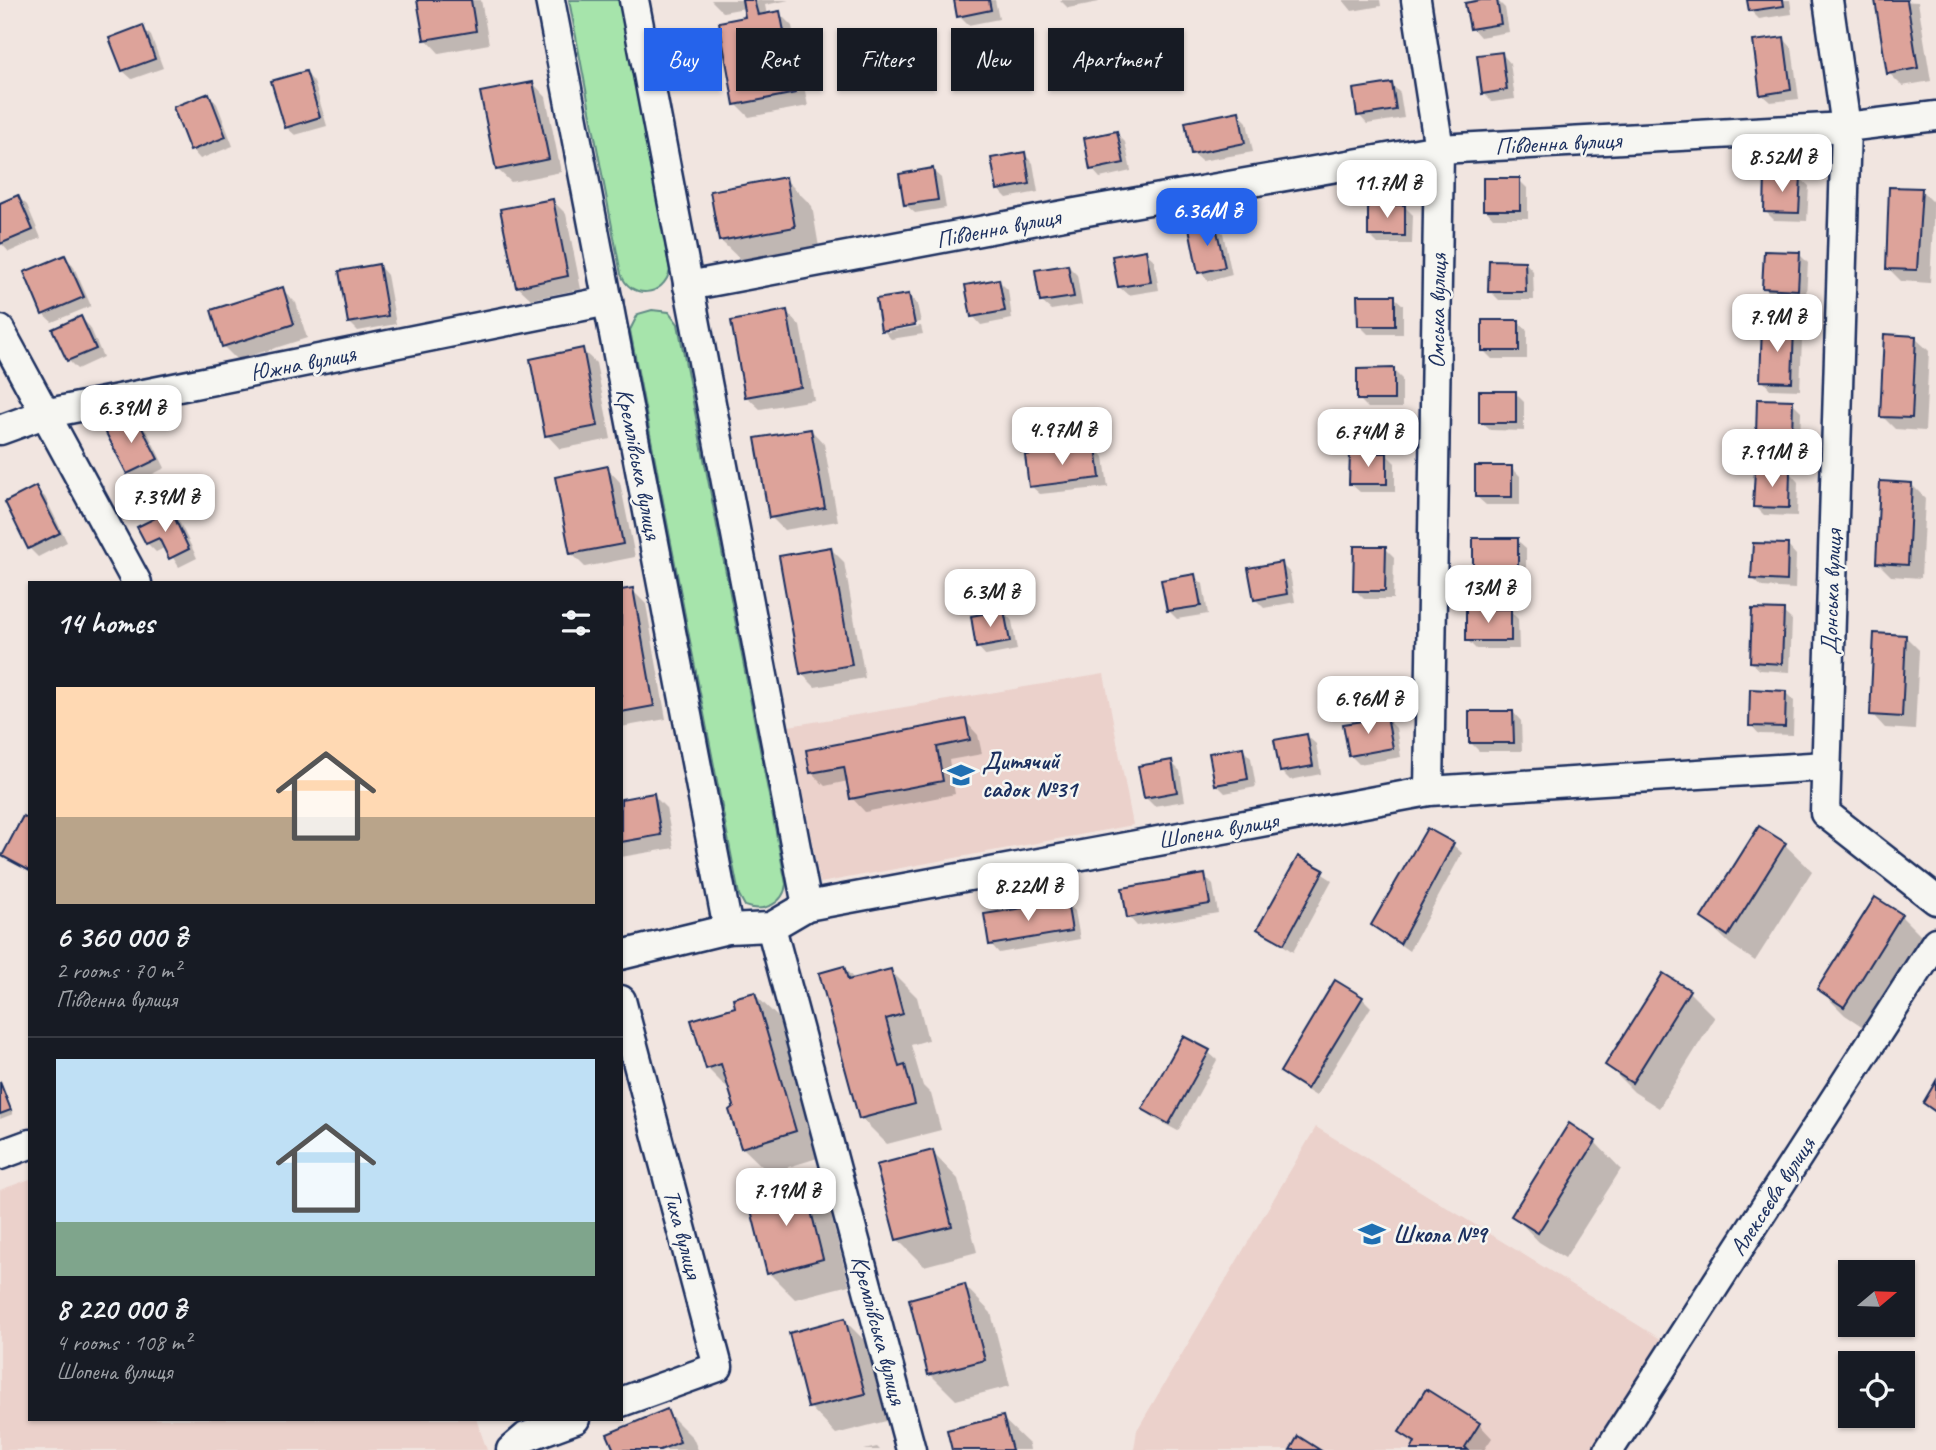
<!DOCTYPE html>
<html lang="en">
<head>
<meta charset="utf-8">
<style>
	:root { --surface:#171b24; --page:#242831; --text:#f1f3f6; --muted:#9ea1a6; --line:#363941; --accent:#2563eb }
	body { margin:0; font-family:Caveat,sans-serif; background:var(--page); color:var(--text); height:100vh; display:flex; flex-direction:column; font-size:26px; white-space:nowrap }
	* { box-sizing:border-box; margin:0 }
	p { font-size:23px; color:var(--muted) }
	.icon { flex:none; width:38px; height:38px; fill:none; stroke:currentColor; stroke-width:2; stroke-linecap:round; stroke-linejoin:round }
	.map { position:relative; flex:1; overflow:hidden }
	.sheet { position:absolute; left:28px; top:581px; width:595px; height:840px; display:flex; flex-direction:column; background:var(--surface); border-radius:0px; box-shadow:0 2px 5px #0004 }
	.sheet>* { flex:none }
	.hud { position:absolute; left:644px; top:28px; width:665px; height:63px; display:flex; gap:14px }
	.needle { width:46px; rotate:71deg }
	.buttons { position:absolute; left:1838px; top:1260px; display:grid; gap:14px }
	.buttons a { display:grid; place-items:center; width:77px; height:77px; border-radius:0px; background:var(--surface); box-shadow:0 2px 5px #0004; font-size:35px }
	.price { position:absolute; translate:-50% -60px; padding:0 16px; border-radius:14px; background:#fff; color:#222; font-size:23px; line-height:46px; filter:drop-shadow(0 2px 4px #0008) }
	.price::after { content:''; position:absolute; left:50%; top:42px; width:21px; height:16px; margin-left:-10px; background:inherit; clip-path:polygon(0 0,100% 0,50% 100%) }
	.price.active { background:var(--accent); color:#fff }
	ul { padding:0; list-style:none }
	li { display:grid; align-content:center; gap:14px; height:371px; padding:0 28px }
	li+li { border-top:2px solid var(--line) }
	li span { display:grid; place-items:center; height:217px; border-radius:0px; color:#555 }
	li>.icon { margin-inline-start:auto }
	span .icon { width:126px; height:126px; fill:#fffc; stroke-width:1 }
	li b { font-size:30px }
	h2 { display:flex; justify-content:space-between; align-items:center; height:84px; padding:0 28px; font-size:30px }
	.tag { padding:0 24px; border-radius:0px; background:var(--surface); box-shadow:0 2px 5px #0004; font-size:24px; line-height:63px }
	.tag.active { background:var(--accent); color:#fff }
	.map>svg:first-child { display:block }
	.built { fill:#ebd1cb }
	.green { fill:#a6e4ab; stroke:#608a84; stroke-width:2 }
	.shadow { fill:#0003 }
	.building { fill:#dda39a; stroke:#1b2f5e; stroke-width:2 }
	.lines { fill:none; stroke-linecap:round; stroke-linejoin:round }
	.minor-casing { stroke:#1b2f5e; stroke-width:33 }
	.minor { stroke:#f6f6f2; stroke-width:28 }
	.labels { text-anchor:middle; dominant-baseline:central; stroke-width:5; stroke-linejoin:round; paint-order:stroke }
	.street-label { font-size:24px; fill:#1b2f5e; stroke:#f6f6f2 }
	.poi-label { font-size:24px; font-weight:bold; fill:#1b2f5e; stroke:#f6f6f2; text-anchor:start }
</style>
</head>
<body>
<div class="map">
<svg width="1936" height="1450" viewBox="0 0 1936 1450">
	<rect width="100%" height="100%" fill="#f1e5e0"/>
	<filter id="ink" filterUnits="userSpaceOnUse"><feTurbulence type="fractalNoise" baseFrequency=".0143" numOctaves="2"/><feDisplacementMap in="SourceGraphic" scale="14" xChannelSelector="R" yChannelSelector="G"/><feConvolveMatrix kernelMatrix="1 2 1 2 8 2 1 2 1" color-interpolation-filters="sRGB"/></filter>
	<g filter="url(#ink)">
		<g class="built">
			<polygon points="1104,674 1133,825 820,883 789,726"/>
			<polygon points="1316,1127 1664,1341 1596,1450 1134,1450 1137,1430"/>
			<polygon points="30,1179 30,1419 476,1419 487,1450 0,1450 0,1190"/>
		</g>
		<g class="green">
			<path d="M 569,0 L 620,0 L 670,270 C 664,297 630,300 621,274 Z"/>
			<path d="M 652,310 L 669,312 L 678,324 L 786,884 C 784,904 763,913 745,906 L 739,895 L 630,330 L 638,314 Z"/>
		</g>
		<g class="shadow">
			<polygon points="419,0 481,0 489,44 439,53 426,39"/>
			<polygon points="711,0 789,0 765,5 767,15 779,13 792,26 808,106 749,117 736,104 747,19 745,8 723,12"/>
			<polygon points="956,0 995,0 999,19 968,25 959,16"/>
			<polygon points="1060,0 1098,0 1099,2 1068,8"/>
			<polygon points="1343,0 1380,0 1381,6 1352,11"/>
			<polygon points="1473,0 1502,0 1498,1 1505,8 1509,32 1480,37 1472,28 1476,3"/>
			<polygon points="1749,0 1790,0 1792,14 1759,19 1750,10"/>
			<polygon points="1877,0 1918,2 1931,81 1902,86 1889,73"/>
			<polygon points="142,27 151,36 163,68 132,79 123,71"/>
			<polygon points="1784,39 1792,48 1799,99 1770,102 1761,94"/>
			<polygon points="1502,54 1510,63 1515,99 1492,102 1483,93"/>
			<polygon points="306,73 314,82 327,126 295,135 286,127"/>
			<polygon points="533,83 546,97 561,172 511,182 497,169"/>
			<polygon points="1391,84 1400,93 1404,118 1367,124 1359,115"/>
			<polygon points="209,95 217,104 233,146 200,159 192,150"/>
			<polygon points="1238,113 1247,122 1253,152 1201,161 1192,153"/>
			<polygon points="1116,133 1125,142 1131,171 1100,178 1092,169"/>
			<polygon points="1024,154 1033,163 1038,192 1007,198 998,189"/>
			<polygon points="932,170 941,178 946,208 915,213 906,205"/>
			<polygon points="1800,178 1809,186 1807,221 1774,220 1765,211"/>
			<polygon points="785,179 812,206 820,253 747,266 720,240"/>
			<polygon points="1519,180 1528,189 1528,218 1493,218 1485,209"/>
			<polygon points="1921,190 1934,203 1930,283 1901,281 1888,268"/>
			<polygon points="18,197 27,205 41,238 9,252 0,242 0,205"/>
			<polygon points="552,200 566,214 581,289 531,299 517,286"/>
			<polygon points="1404,206 1413,215 1412,244 1378,244 1369,235"/>
			<polygon points="1214,224 1223,233 1232,275 1209,281 1200,272"/>
			<polygon points="1145,252 1154,260 1159,290 1128,295 1119,287"/>
			<polygon points="1799,254 1808,263 1806,297 1773,296 1764,287"/>
			<polygon points="65,257 73,265 91,306 52,322 43,314"/>
			<polygon points="1525,262 1533,271 1534,300 1499,300 1490,291"/>
			<polygon points="379,266 387,275 396,324 358,331 349,322"/>
			<polygon points="1068,266 1077,275 1082,305 1051,310 1042,302"/>
			<polygon points="999,281 1008,290 1012,319 981,325 973,316"/>
			<polygon points="282,289 296,303 307,338 237,360 224,347 213,312"/>
			<polygon points="909,295 917,304 921,322 887,328 887,332 921,326 923,334 891,339 883,330"/>
			<polygon points="1394,297 1403,305 1403,334 1368,334 1359,325"/>
			<polygon points="787,312 800,326 814,400 760,409 746,396"/>
			<polygon points="81,318 90,327 103,357 77,369 68,360"/>
			<polygon points="1518,322 1527,330 1527,359 1492,359 1484,351"/>
			<polygon points="1793,330 1802,339 1800,390 1770,389 1762,380"/>
			<polygon points="1915,338 1929,351 1925,431 1895,429 1882,416"/>
			<polygon points="582,350 596,363 611,439 560,449 547,435"/>
			<polygon points="1393,370 1402,379 1402,408 1368,408 1359,399"/>
			<polygon points="1515,393 1524,402 1524,431 1490,430 1481,422"/>
			<polygon points="1792,402 1801,411 1800,445 1766,444 1758,435"/>
			<polygon points="124,421 131,428 139,424 148,433 165,468 137,482 129,473"/>
			<polygon points="811,430 824,444 838,521 784,530 771,517"/>
			<polygon points="1096,448 1104,457 1108,487 1040,494 1031,486"/>
			<polygon points="1386,454 1395,463 1395,492 1360,492 1351,484"/>
			<polygon points="607,468 620,482 635,557 585,567 572,554"/>
			<polygon points="1512,468 1520,476 1520,505 1486,505 1477,497"/>
			<polygon points="1790,473 1798,482 1797,516 1764,515 1755,506"/>
			<polygon points="1911,484 1925,498 1921,578 1891,576 1878,563"/>
			<polygon points="36,489 45,497 67,542 38,557 29,548"/>
			<polygon points="171,512 179,521 197,558 179,567 166,547 156,552 147,543"/>
			<polygon points="1517,540 1526,548 1526,578 1483,578 1475,569"/>
			<polygon points="1788,546 1796,555 1795,589 1762,587 1753,579"/>
			<polygon points="1385,548 1394,557 1393,599 1364,599 1355,590"/>
			<polygon points="831,549 844,562 865,678 815,687 802,674"/>
			<polygon points="1281,564 1290,573 1295,602 1264,608 1255,599"/>
			<polygon points="1194,576 1203,584 1208,614 1177,619 1169,611"/>
			<polygon points="632,590 646,604 666,719 621,727 621,592"/>
			<polygon points="1510,611 1518,619 1519,649 1476,649 1467,640"/>
			<polygon points="1004,612 1012,621 1017,650 986,656 978,647"/>
			<polygon points="1783,612 1792,620 1790,672 1760,670 1751,662"/>
			<polygon points="1905,636 1919,650 1915,730 1885,728 1872,714"/>
			<polygon points="1785,692 1794,701 1793,735 1759,734 1751,725"/>
			<polygon points="1513,712 1521,721 1522,751 1479,751 1470,742"/>
			<polygon points="1387,719 1396,728 1401,757 1359,764 1350,755"/>
			<polygon points="965,721 978,735 982,754 949,760 955,794 865,812 852,798 848,781 825,786 812,773"/>
			<polygon points="1307,736 1316,744 1321,774 1290,780 1281,771"/>
			<polygon points="1242,749 1251,758 1256,787 1225,793 1216,784"/>
			<polygon points="1171,762 1180,771 1185,801 1154,806 1145,797"/>
			<polygon points="653,795 666,808 674,848 621,857 621,800"/>
			<polygon points="1760,829 1785,845 1812,871 1755,961 1730,944 1703,918"/>
			<polygon points="1453,845 1462,853 1409,951 1373,925"/>
			<polygon points="1298,858 1332,880 1293,952 1260,929"/>
			<polygon points="1204,876 1213,885 1218,913 1137,926 1129,917"/>
			<polygon points="1066,903 1075,911 1080,939 999,953 991,944"/>
			<polygon points="1901,916 1927,942 1871,1032 1845,1015 1819,989"/>
			<polygon points="844,968 855,980 890,970 917,997 928,1040 911,1045 923,1086 931,1094 941,1130 887,1144 861,1118"/>
			<polygon points="1664,976 1689,992 1715,1018 1659,1108 1634,1092 1607,1065"/>
			<polygon points="754,994 781,1020 821,1157 769,1173 742,1147 731,1092 707,1068 737,1008"/>
			<polygon points="1362,998 1371,1007 1316,1096 1290,1080 1282,1071"/>
			<polygon points="1208,1052 1217,1060 1178,1131 1153,1118 1145,1109"/>
			<polygon points="0,1079 13,1114 0,1119"/>
			<polygon points="1595,1142 1621,1169 1565,1258 1539,1242 1513,1215"/>
			<polygon points="932,1152 958,1179 977,1252 924,1266 897,1239"/>
			<polygon points="804,1185 830,1212 849,1285 795,1299 769,1273"/>
			<polygon points="965,1286 991,1313 1010,1386 956,1400 930,1374"/>
			<polygon points="844,1320 871,1347 890,1420 836,1434 810,1407"/>
			<polygon points="666,1411 693,1438 698,1450 616,1450"/>
			<polygon points="1002,1418 1029,1444 1030,1450 954,1450"/>
			<polygon points="1479,1424 1492,1438 1484,1450 1413,1450 1415,1446 1402,1432"/>
			<polygon points="877,1447 880,1450 864,1450"/>
		</g>
		<g class="building">
			<polygon points="417,0 471,0 476,31 424,40"/>
			<polygon points="742,0 754,0 758,15 780,11 796,93 734,105 719,22 745,17"/>
			<polygon points="954,0 989,0 991,10 957,17"/>
			<polygon points="1481,0 1497,0 1501,24 1470,29 1465,3"/>
			<polygon points="1747,0 1783,0 1784,6 1749,11"/>
			<polygon points="1875,0 1907,0 1918,68 1887,74"/>
			<polygon points="143,25 155,59 122,71 109,38"/>
			<polygon points="1784,37 1791,90 1760,95 1753,41"/>
			<polygon points="1502,52 1507,90 1482,94 1477,55"/>
			<polygon points="306,71 320,117 285,128 271,81"/>
			<polygon points="533,82 549,159 496,170 480,92"/>
			<polygon points="1392,83 1396,110 1357,116 1353,89"/>
			<polygon points="209,93 226,137 190,151 173,107"/>
			<polygon points="1239,111 1245,143 1191,154 1185,122"/>
			<polygon points="1117,131 1124,163 1090,170 1084,138"/>
			<polygon points="1025,152 1030,184 997,190 991,158"/>
			<polygon points="933,168 938,200 904,205 899,174"/>
			<polygon points="1765,175 1801,176 1799,213 1764,212"/>
			<polygon points="786,177 795,227 719,241 710,191"/>
			<rect x="1483" y="178" width="37" height="32"/>
			<polygon points="1889,187 1922,188 1917,270 1886,269"/>
			<polygon points="18,195 33,230 0,244 0,203"/>
			<polygon points="553,199 568,276 516,287 500,209"/>
			<rect x="1368" y="205" width="37" height="31"/>
			<polygon points="1215,222 1225,267 1198,273 1189,228"/>
			<polygon points="1146,250 1151,282 1118,287 1112,256"/>
			<polygon points="1764,251 1800,252 1798,290 1762,288"/>
			<polygon points="65,255 84,297 42,315 24,272"/>
			<polygon points="1489,260 1525,261 1526,292 1488,292"/>
			<polygon points="379,264 388,316 348,323 339,271"/>
			<polygon points="1068,265 1074,297 1040,302 1035,270"/>
			<polygon points="999,279 1005,311 971,317 965,285"/>
			<polygon points="283,287 294,324 222,347 211,310"/>
			<polygon points="909,294 915,325 881,331 876,299"/>
			<polygon points="1357,295 1395,295 1395,326 1358,326"/>
			<polygon points="787,310 801,387 745,397 731,321"/>
			<polygon points="81,316 96,349 67,361 52,329"/>
			<rect x="1482" y="320" width="37" height="31"/>
			<polygon points="1762,327 1794,328 1792,382 1760,381"/>
			<polygon points="1884,334 1916,336 1912,418 1880,417"/>
			<polygon points="583,348 598,426 545,436 530,359"/>
			<polygon points="1394,368 1394,400 1357,400 1357,369"/>
			<rect x="1479" y="391" width="37" height="32"/>
			<polygon points="1757,399 1793,400 1792,437 1756,436"/>
			<polygon points="124,419 129,427 139,422 158,459 127,474 104,429"/>
			<polygon points="811,429 825,508 769,518 755,438"/>
			<polygon points="1096,447 1100,478 1029,487 1025,455"/>
			<polygon points="1350,453 1387,453 1387,484 1349,484"/>
			<polygon points="608,466 623,544 570,554 555,477"/>
			<rect x="1475" y="466" width="37" height="31"/>
			<polygon points="1755,470 1790,471 1789,508 1753,507"/>
			<polygon points="1880,481 1912,483 1908,565 1876,563"/>
			<polygon points="36,486 60,533 28,549 5,502"/>
			<polygon points="171,510 189,549 169,559 159,538 146,544 137,527"/>
			<rect x="1473" y="538" width="45" height="32"/>
			<polygon points="1753,543 1788,544 1787,581 1751,579"/>
			<polygon points="1354,546 1386,546 1385,591 1353,591"/>
			<polygon points="831,547 852,665 800,674 779,556"/>
			<polygon points="1282,562 1287,594 1254,600 1248,568"/>
			<polygon points="1195,574 1201,606 1167,611 1161,580"/>
			<polygon points="633,588 654,706 621,712 621,590"/>
			<rect x="1466" y="609" width="45" height="32"/>
			<polygon points="1752,609 1784,610 1782,664 1750,662"/>
			<polygon points="1004,610 1010,642 976,648 971,616"/>
			<polygon points="1874,633 1906,635 1902,717 1870,715"/>
			<polygon points="1750,689 1786,691 1785,727 1749,726"/>
			<polygon points="1469,711 1513,711 1514,743 1469,743"/>
			<polygon points="1387,717 1393,748 1349,756 1343,724"/>
			<polygon points="966,719 970,740 937,747 943,781 850,799 844,767 810,773 806,750"/>
			<polygon points="1307,734 1313,766 1280,772 1274,740"/>
			<polygon points="1243,747 1248,779 1215,785 1209,753"/>
			<polygon points="1172,760 1177,792 1144,798 1138,766"/>
			<polygon points="654,793 661,835 621,842 621,799"/>
			<polygon points="23,816 30,820 30,871 2,856"/>
			<polygon points="1759,826 1786,843 1728,936 1701,918"/>
			<polygon points="1427,828 1454,843 1400,944 1371,925"/>
			<polygon points="1298,856 1324,870 1284,944 1257,929"/>
			<polygon points="1205,874 1210,904 1127,918 1122,888"/>
			<polygon points="1875,897 1902,914 1844,1007 1817,989"/>
			<polygon points="1067,901 1072,931 989,945 984,914"/>
			<polygon points="844,966 848,980 891,969 903,1014 886,1019 899,1067 905,1065 915,1104 859,1119 819,973"/>
			<polygon points="1663,973 1690,990 1632,1083 1605,1065"/>
			<polygon points="1335,980 1363,997 1307,1089 1280,1072"/>
			<polygon points="755,992 796,1131 741,1148 729,1110 734,1106 721,1064 706,1069 691,1020 735,1007 733,998"/>
			<polygon points="1183,1036 1210,1050 1169,1124 1142,1109"/>
			<polygon points="1936,1081 1936,1112 1923,1103"/>
			<polygon points="0,1082 11,1110 0,1114"/>
			<polygon points="1569,1123 1596,1141 1538,1233 1511,1216"/>
			<polygon points="933,1150 952,1226 896,1240 876,1165"/>
			<polygon points="804,1183 823,1259 767,1274 748,1198"/>
			<polygon points="965,1284 985,1360 928,1375 909,1299"/>
			<polygon points="845,1318 865,1394 808,1408 789,1333"/>
			<polygon points="1426,1389 1480,1423 1465,1447 1468,1450 1411,1450 1415,1442 1399,1432"/>
			<polygon points="667,1409 680,1442 660,1450 614,1450 607,1434"/>
			<polygon points="1003,1416 1012,1450 952,1450 947,1430"/>
			<polygon points="1298,1436 1320,1450 1290,1450"/>
		</g>
		<g class="lines">
			<defs>
				<g id="minor">
					<polyline points="550,0 728,929"/>
					<polyline points="634,0 807,906"/>
					<polyline points="1416,0 1439,149 1429,791"/>
					<polyline points="1828,0 1846,127 1825,813 1936,900"/>
					<polyline points="688,286 1064,215 1439,149 1846,127 1936,116"/>
					<polyline points="0,330 137,583"/>
					<polyline points="0,430 44,414 608,301"/>
					<polyline points="771,927 911,1450"/>
					<polyline points="621,955 728,929 771,927 807,906 1429,791 1826,766"/>
					<polyline points="621,1000 718,1367 621,1402"/>
					<polyline points="0,1155 30,1144"/>
					<polyline points="511,1450 526,1437 575,1419"/>
					<polyline points="1609,1450 1936,942"/>
				</g>
			</defs>
			<use href="#minor" class="minor-casing"/>
			<use href="#minor" class="minor"/>
		</g>
	</g>
	<defs>
		<symbol id="school-bare" viewBox="-9 -9 18 18"><path d="M0-5L7-2L0 1L-7-2ZM-4 1L0 2.5L4 1V4Q0 6-4 4Z" fill="#1f6fb2" stroke="#f6f6f2" stroke-width="2.5" paint-order="stroke"/></symbol>
	</defs>
	<g fill-rule="evenodd">
		<use href="#school-bare" x="942" y="756" width="38" height="38"/>
		<use href="#school-bare" x="1353" y="1215" width="38" height="38"/>
	</g>
	<g class="labels">
		<g class="street-label">
			<text transform="translate(1558 143) rotate(-3)">Південна вулиця</text>
			<text transform="translate(998 228) rotate(-11)">Південна вулиця</text>
			<text transform="translate(1437 311) rotate(-89)">Омська вулиця</text>
			<text transform="translate(303 363) rotate(-11)">Южна вулиця</text>
			<text transform="translate(639 464) rotate(79)">Кремлівська вулиця</text>
			<text transform="translate(1831 592) rotate(-88)">Донська вулиця</text>
			<text transform="translate(1218 830) rotate(-10)">Шопена вулиця</text>
			<text transform="translate(1772 1196) rotate(-57)">Алексєєва вулиця</text>
			<text transform="translate(683 1234) rotate(75)">Тиха вулиця</text>
			<text transform="translate(879 1330) rotate(75)">Кремлівська вулиця</text>
		</g>
		<g class="poi-label">
			<text x="982" y="761">Дитячий<tspan x="982" dy="28">садок №31</tspan></text>
			<text x="1393" y="1234">Школа №9</text>
		</g>
	</g>
</svg>
<div class="buttons">
<a><svg class="needle" viewBox="-14 -14 28 28"><path d="M0-13l5 13h-10z" fill="#e53935"/><path d="M0 13l5-13h-10z" fill="#9ea1a6"/></svg></a>
<a><svg class="icon" aria-label="locate" viewBox="0 0 24 24"><circle cx="12" cy="12" r="6"/><path d="M12 2v4M12 18v4M2 12h4M18 12h4"/></svg></a>
</div>
<b class="price" style="left:1782px;top:194px">8.52M ₴</b>
<b class="price" style="left:1387px;top:220px">11.7M ₴</b>
<b class="price active" style="left:1207px;top:248px">6.36M ₴</b>
<b class="price" style="left:1777px;top:354px">7.9M ₴</b>
<b class="price" style="left:131px;top:445px">6.39M ₴</b>
<b class="price" style="left:1062px;top:467px">4.97M ₴</b>
<b class="price" style="left:1368px;top:469px">6.74M ₴</b>
<b class="price" style="left:1772px;top:489px">7.91M ₴</b>
<b class="price" style="left:165px;top:534px">7.39M ₴</b>
<b class="price" style="left:1488px;top:625px">13M ₴</b>
<b class="price" style="left:990px;top:629px">6.3M ₴</b>
<b class="price" style="left:1368px;top:736px">6.96M ₴</b>
<b class="price" style="left:1028px;top:923px">8.22M ₴</b>
<b class="price" style="left:786px;top:1228px">7.19M ₴</b>
<div class="hud">
<a class="tag active">Buy</a>
<a class="tag">Rent</a>
<a class="tag">Filters</a>
<a class="tag">New</a>
<a class="tag">Apartment</a>
</div>
<section class="sheet">
<h2>14 homes<svg class="icon" aria-label="filters" viewBox="0 0 24 24"><path d="M4 7h16M4 17h16"/><circle cx="9" cy="7" r="2"/><circle cx="15" cy="17" r="2"/></svg></h2>
<ul>
<li><span style="background:linear-gradient(#ffd9b3 60%,#b9a48a 0)"><svg class="icon" aria-label="home" viewBox="0 0 24 24"><path d="M3 11l9-7 9 7M6 9v11h12V9"/></svg></span><div><b>6 360 000 ₴</b><p>2 rooms · 70 m²</p><p>Південна вулиця</p></div></li>
<li><span style="background:linear-gradient(#bfe0f5 75%,#7fa58c 0)"><svg class="icon" aria-label="home" viewBox="0 0 24 24"><path d="M3 11l9-7 9 7M6 9v11h12V9"/></svg></span><div><b>8 220 000 ₴</b><p>4 rooms · 108 m²</p><p>Шопена вулиця</p></div></li>
</ul>
</section>
</div>
</body>
</html>
